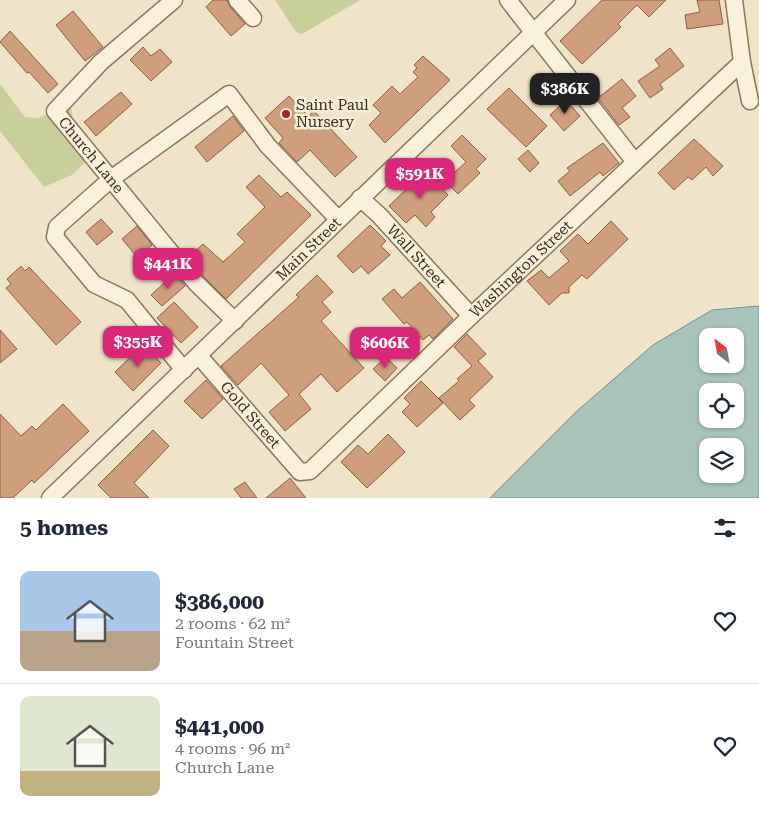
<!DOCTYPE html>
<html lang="en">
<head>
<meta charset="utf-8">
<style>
	:root { --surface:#fff; --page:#f2f2f3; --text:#1f2937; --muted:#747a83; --line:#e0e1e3; --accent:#db2777 }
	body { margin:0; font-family:"Roboto Serif",serif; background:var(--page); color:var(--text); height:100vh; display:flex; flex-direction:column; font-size:19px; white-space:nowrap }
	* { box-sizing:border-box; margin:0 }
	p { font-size:16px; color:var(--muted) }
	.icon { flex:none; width:28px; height:28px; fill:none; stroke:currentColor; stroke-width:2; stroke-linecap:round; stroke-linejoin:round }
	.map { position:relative; height:498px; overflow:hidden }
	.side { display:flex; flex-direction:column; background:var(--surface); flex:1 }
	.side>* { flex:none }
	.needle { width:32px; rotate:329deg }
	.fabs { position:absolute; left:699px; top:328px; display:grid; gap:10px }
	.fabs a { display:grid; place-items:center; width:45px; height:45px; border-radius:10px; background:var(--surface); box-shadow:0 1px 4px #0004; font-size:25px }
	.price { position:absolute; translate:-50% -42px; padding:0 11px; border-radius:10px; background:var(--accent); color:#fff; font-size:16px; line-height:32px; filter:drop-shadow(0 1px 2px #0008) }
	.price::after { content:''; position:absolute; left:50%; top:30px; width:15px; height:11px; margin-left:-8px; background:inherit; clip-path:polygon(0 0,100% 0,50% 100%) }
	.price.on { background:#222; color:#fff }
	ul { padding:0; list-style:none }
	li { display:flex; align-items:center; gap:15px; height:125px; padding:0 20px }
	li+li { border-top:1px solid var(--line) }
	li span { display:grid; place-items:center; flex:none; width:140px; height:100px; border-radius:10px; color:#555 }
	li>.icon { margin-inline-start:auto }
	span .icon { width:60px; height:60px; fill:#fffc; stroke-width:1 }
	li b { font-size:21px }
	h2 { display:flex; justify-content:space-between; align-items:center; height:60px; padding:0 20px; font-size:21px }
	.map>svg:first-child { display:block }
	.green { fill:#c9cf9b }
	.water { fill:#a9c4bc; stroke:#6f938a; fill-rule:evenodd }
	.building { fill:#cf9f7d; stroke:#8d5f41 }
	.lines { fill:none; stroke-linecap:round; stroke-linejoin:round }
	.minor-casing { stroke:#8d765c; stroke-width:19 }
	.minor { stroke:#faf1dc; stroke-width:16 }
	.poi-dot { fill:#9e2a2b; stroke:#f7eed8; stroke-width:2 }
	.labels { text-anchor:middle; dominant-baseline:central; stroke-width:5; stroke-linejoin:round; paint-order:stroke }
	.poi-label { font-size:15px; fill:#3d2e20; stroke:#f7eed8; text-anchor:start }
	.street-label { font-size:15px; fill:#3d2e20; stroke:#f7eed8 }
</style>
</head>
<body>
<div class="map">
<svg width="759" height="498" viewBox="0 0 759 498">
	<rect width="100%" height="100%" fill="#f0e4c8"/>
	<g class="green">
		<polygon points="275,0 360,0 302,34 296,32"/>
		<polygon points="0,84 25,117 37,118 71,106 74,127 91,157 72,175 44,187 0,131"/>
	</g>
	<path class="water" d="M 759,306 L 759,498 L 490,498 L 577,411 L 653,345 L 712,310 ZM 708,336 L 735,336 L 735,364 L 708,364 ZM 708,391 L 735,391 L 735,419 L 708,419 ZM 708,446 L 735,446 L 735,474 L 708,474 Z"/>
	<g class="building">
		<polygon points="213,0 227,0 230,7 245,24 231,36 206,7"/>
		<polygon points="602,0 666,0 649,17 637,5 618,24 621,27 582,64 560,41"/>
		<polygon points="697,0 719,0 723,24 687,29 685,15 700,12"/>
		<polygon points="73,11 103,47 85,61 56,25"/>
		<polygon points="10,31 58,84 48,93 29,72 27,73 0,42"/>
		<polygon points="143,47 151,56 160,49 172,62 151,81 130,60"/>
		<polygon points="670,48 684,66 660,84 663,89 650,98 638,81 660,66 655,60"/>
		<polygon points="423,56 450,80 385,143 369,125 381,113 373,105 392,86 400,94 418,77 413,72 417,68 414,65"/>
		<polygon points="622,79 636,96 622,108 630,117 619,125 598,98"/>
		<polygon points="509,88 547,126 526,147 487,109"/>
		<polygon points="121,92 132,104 96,136 84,122"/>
		<polygon points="289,96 308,116 314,111 357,157 335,177 310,150 297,162 279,143 283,138 265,118"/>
		<polygon points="566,100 580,116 564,131 550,115"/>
		<polygon points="233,116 244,131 207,162 195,147"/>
		<polygon points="462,135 486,159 476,169 480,173 458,194 445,181 466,162 451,146"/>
		<polygon points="694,139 723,166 713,176 706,167 692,180 688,177 674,190 658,173"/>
		<polygon points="603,143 619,163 603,176 600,172 570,196 558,181 570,171 567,168"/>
		<polygon points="528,150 539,163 530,172 518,159"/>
		<polygon points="426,170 448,195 431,212 435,217 426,227 415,215 406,223 389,206"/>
		<polygon points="259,175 281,197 287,192 311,215 226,299 203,276 190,256 203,244 223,262 245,242 237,234 265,207 246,187"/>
		<polygon points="101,219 113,232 97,245 86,232"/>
		<polygon points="611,221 628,239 587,279 582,275 569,287 569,293 562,293 549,305 527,281 541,270 549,278 569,261 560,251 578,234 588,244"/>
		<polygon points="370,225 386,241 381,246 390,255 368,274 361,266 353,273 337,256"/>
		<polygon points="137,226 152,245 137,257 122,239"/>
		<polygon points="21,266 25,271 29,267 81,322 56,345 6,288 11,284 7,279"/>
		<polygon points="175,273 185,286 162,306 151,295"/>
		<polygon points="317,275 333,292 322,302 331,312 321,321 364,368 337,392 321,374 299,394 311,409 285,431 269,412 289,395 261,363 238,385 221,366 299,297 296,295"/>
		<polygon points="420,282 453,319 433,339 429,335 423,340 407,322 404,324 382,299 394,289 402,298"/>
		<polygon points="174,302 198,327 181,343 157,318"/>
		<polygon points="0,330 17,349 0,363"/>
		<polygon points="467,334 486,354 478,361 493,377 469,400 475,406 460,420 439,398 459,381 457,379 472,366 454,347"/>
		<polygon points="143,345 161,363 133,391 115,372"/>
		<polygon points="386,357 397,368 385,381 373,369"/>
		<polygon points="206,380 223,399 202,419 184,401"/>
		<polygon points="421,381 443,403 417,427 402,412 410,404 404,398"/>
		<polygon points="63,404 89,431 34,483 32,480 13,498 0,498 0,414 21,436 32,426 36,430"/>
		<polygon points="153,430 169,446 134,483 149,498 111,498 98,485"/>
		<polygon points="388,434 405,452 367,488 341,462 358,445 368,454"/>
		<polygon points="290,478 306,498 266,498"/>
		<polygon points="245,482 257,498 241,498 234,489"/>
	</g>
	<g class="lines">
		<defs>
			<g id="minor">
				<path id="s1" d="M 174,0 L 101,62 L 55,111 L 196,283 L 235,321"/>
				<polyline points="237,0 253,18"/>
				<polyline points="508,0 635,162"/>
				<polyline points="734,0 742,62 750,101"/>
				<path id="s2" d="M 360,198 L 379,215 L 471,316"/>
				<path id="s3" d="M 199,356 L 300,472 L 310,471 L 471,316 L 742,62"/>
				<polyline points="184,370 127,300 94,284 55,237 57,227 111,179 229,94 268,146 338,219"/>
				<path id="s4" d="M 50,498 L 567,0"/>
			</g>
		</defs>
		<use href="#minor" class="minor-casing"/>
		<use href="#minor" class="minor"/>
	</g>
	<circle class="poi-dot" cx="286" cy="114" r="5"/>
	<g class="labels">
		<g class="poi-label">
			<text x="296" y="105">Saint Paul<tspan x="296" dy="17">Nursery</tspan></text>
		</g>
		<g class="street-label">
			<text stroke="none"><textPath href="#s1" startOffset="220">Church Lane</textPath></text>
			<text stroke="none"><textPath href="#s4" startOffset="359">Main Street</textPath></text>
			<text stroke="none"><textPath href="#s2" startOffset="81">Wall Street</textPath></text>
			<text stroke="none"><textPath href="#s3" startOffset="456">Washington Street</textPath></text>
			<text stroke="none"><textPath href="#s3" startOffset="78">Gold Street</textPath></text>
		</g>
	</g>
</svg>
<div class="fabs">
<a><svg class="needle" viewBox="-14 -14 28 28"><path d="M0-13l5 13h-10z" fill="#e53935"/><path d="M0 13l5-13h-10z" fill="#747a83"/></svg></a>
<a><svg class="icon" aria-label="locate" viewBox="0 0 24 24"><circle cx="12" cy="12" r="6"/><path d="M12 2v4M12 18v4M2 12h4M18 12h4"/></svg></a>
<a><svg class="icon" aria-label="layers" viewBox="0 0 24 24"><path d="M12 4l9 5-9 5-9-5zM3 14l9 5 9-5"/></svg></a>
</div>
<b class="price on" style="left:565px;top:115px">$386K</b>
<b class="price" style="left:420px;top:200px">$591K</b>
<b class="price" style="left:168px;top:290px">$441K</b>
<b class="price" style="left:138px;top:368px">$355K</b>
<b class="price" style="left:385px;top:369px">$606K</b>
</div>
<section class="side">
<h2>5 homes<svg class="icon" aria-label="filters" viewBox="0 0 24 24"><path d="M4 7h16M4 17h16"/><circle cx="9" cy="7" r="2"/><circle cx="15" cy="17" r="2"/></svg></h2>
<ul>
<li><span style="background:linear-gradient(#a9c7e8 60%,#b9a48a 0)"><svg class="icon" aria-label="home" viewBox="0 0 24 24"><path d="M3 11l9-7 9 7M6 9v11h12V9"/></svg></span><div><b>$386,000</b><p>2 rooms · 62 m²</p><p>Fountain Street</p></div><svg class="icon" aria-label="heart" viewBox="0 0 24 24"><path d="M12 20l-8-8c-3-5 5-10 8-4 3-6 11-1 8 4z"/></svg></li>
<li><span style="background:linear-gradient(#dfe7d0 75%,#c2b280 0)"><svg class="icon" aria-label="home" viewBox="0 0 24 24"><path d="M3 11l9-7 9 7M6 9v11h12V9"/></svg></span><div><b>$441,000</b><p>4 rooms · 96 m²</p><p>Church Lane</p></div><svg class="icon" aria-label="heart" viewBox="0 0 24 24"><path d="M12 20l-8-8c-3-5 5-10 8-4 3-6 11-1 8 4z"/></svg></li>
</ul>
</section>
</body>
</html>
